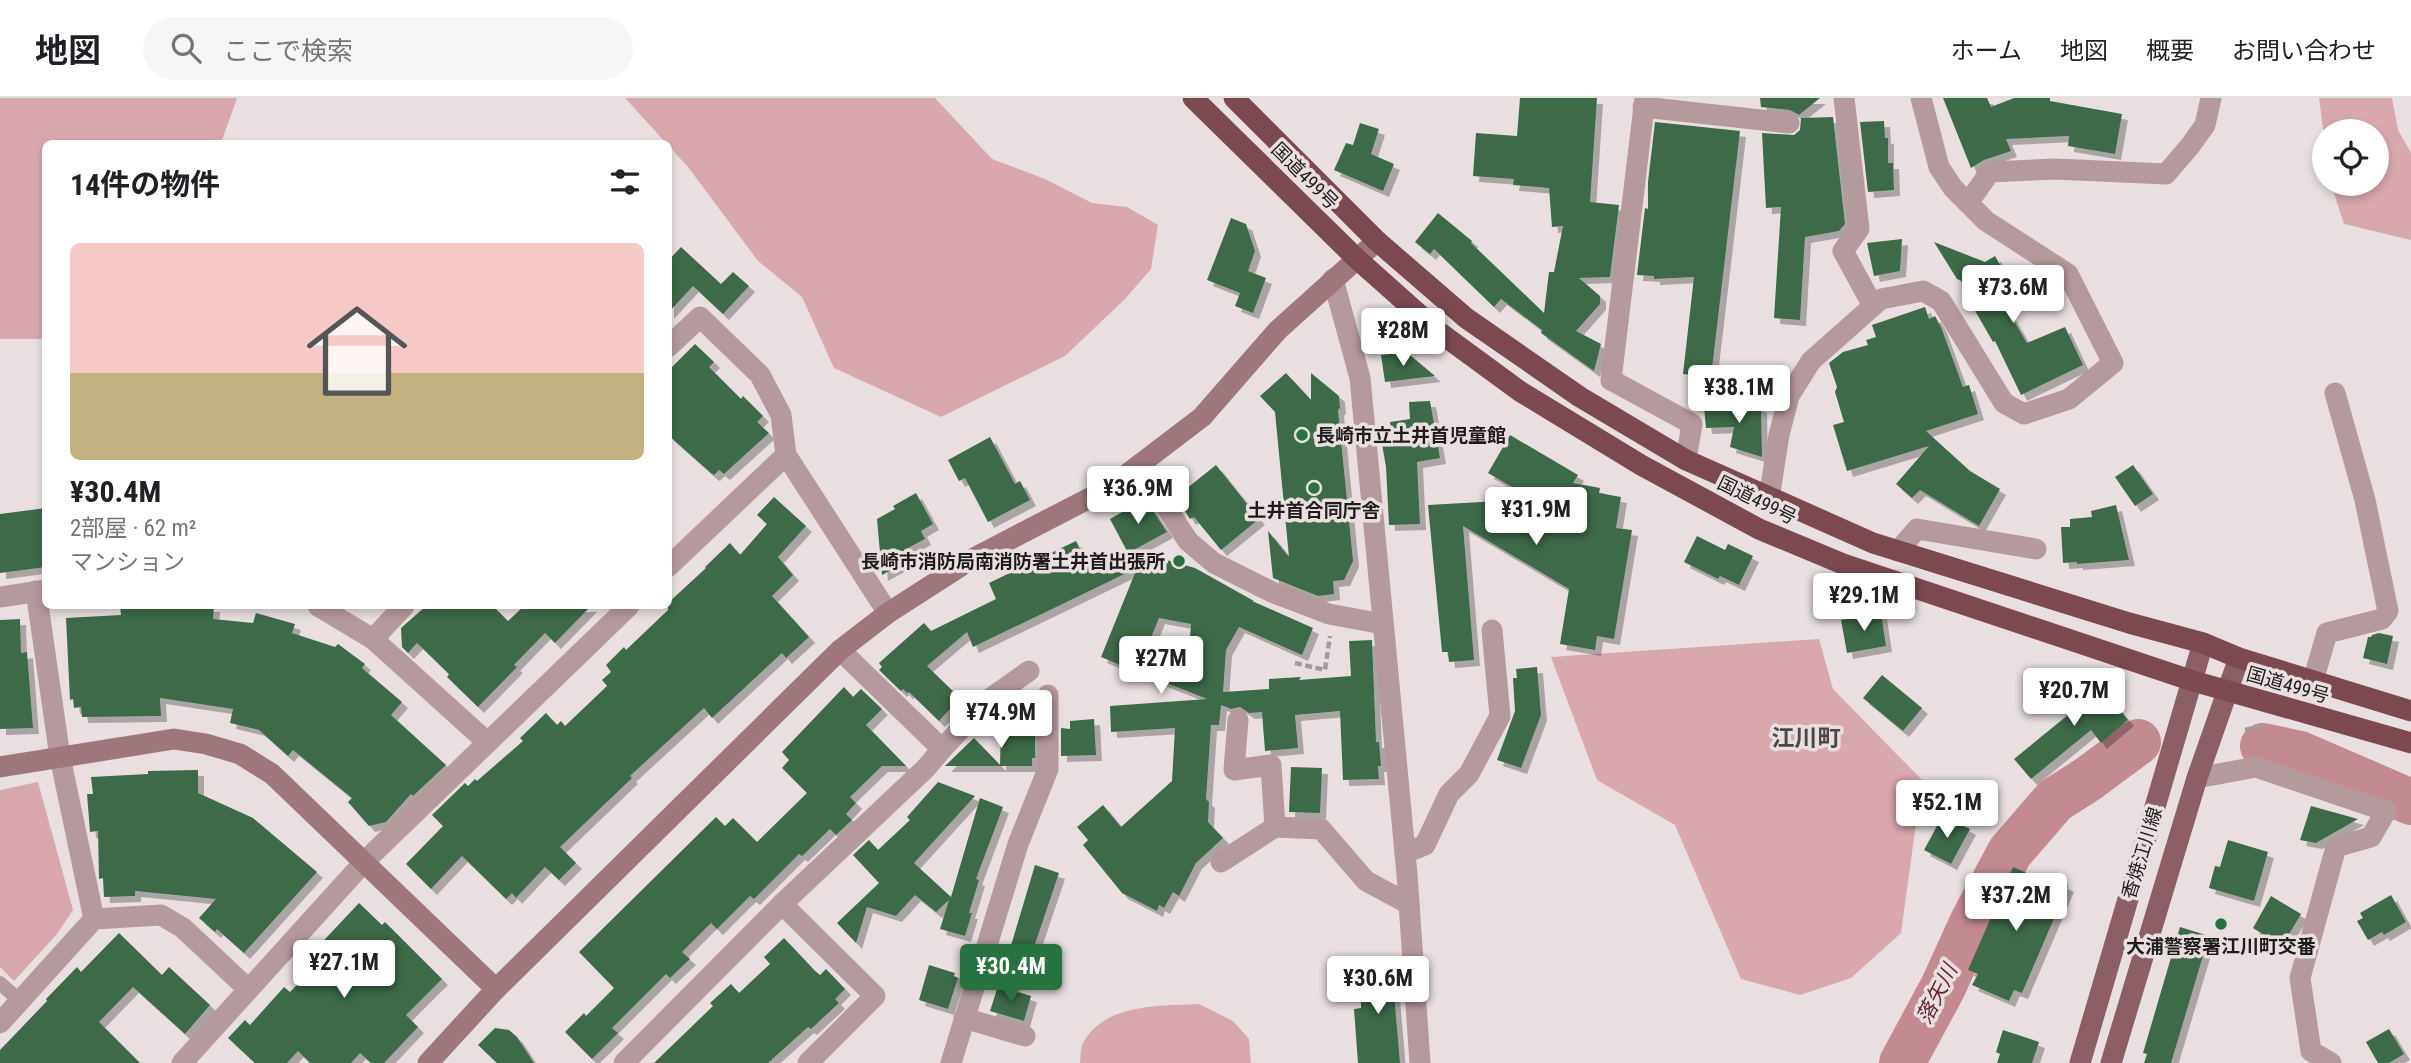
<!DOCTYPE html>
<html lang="ja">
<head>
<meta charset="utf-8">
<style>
	:root { --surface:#fff; --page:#f6f6f6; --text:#202124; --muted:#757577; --line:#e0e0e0; --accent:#277241 }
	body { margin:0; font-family:"Roboto Condensed","Noto Sans JP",sans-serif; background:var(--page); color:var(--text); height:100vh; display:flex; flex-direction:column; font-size:26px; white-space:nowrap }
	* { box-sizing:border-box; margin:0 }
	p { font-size:23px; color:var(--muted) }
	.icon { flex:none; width:38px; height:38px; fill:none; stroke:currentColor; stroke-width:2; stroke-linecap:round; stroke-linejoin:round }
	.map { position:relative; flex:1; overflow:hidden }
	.drawer { position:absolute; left:42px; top:42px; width:630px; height:469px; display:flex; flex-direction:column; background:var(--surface); border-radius:10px; box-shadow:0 4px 10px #0003 }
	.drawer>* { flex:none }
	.tools { position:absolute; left:2312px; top:21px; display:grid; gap:14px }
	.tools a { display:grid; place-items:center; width:77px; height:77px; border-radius:50%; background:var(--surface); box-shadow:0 4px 10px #0003; font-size:35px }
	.price { position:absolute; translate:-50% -60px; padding:0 16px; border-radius:7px; background:#fff; color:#222; font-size:23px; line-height:46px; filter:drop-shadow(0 2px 4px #0008) }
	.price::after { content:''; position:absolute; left:50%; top:42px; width:21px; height:16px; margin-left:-10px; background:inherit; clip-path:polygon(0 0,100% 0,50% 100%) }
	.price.on { background:var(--accent); color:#fff }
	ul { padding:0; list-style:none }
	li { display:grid; align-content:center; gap:14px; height:371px; padding:0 28px }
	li+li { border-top:2px solid var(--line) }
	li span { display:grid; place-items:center; height:217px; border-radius:10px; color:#555 }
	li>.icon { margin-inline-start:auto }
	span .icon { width:126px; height:126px; fill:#fffc; stroke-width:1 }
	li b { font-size:30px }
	h2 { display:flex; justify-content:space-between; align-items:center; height:84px; padding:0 28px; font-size:30px }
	header { display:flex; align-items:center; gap:42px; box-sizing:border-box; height:98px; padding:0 35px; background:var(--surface); border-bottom:2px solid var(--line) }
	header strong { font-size:33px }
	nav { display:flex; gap:38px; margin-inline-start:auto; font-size:24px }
	.search { width:490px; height:63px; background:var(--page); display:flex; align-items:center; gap:18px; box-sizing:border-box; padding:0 24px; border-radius:38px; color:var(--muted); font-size:26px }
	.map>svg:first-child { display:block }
	.green { fill:#d8a8ae }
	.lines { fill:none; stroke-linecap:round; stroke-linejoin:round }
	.river { stroke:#c38a92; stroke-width:46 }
	.building { fill:#3e6a4a; filter:url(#shadow) }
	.path { stroke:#a39b9c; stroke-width:4.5; stroke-dasharray:7 3.5; stroke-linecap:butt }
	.lane { stroke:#b59a9d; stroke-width:14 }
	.street { stroke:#b59a9d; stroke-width:21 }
	.secondary { stroke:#9d777c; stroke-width:21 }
	.primary { stroke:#8c5e65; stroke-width:21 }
	.highway { stroke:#7c4951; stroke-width:21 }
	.poi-dot { fill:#277241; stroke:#e9dfe0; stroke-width:2.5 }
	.labels { text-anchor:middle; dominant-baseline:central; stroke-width:7; stroke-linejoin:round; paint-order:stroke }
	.street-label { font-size:19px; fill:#201c1d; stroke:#e9dfe0 }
	.poi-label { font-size:19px; font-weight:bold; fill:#201c1d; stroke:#e9dfe0 }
	.water-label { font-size:21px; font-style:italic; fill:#682332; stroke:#e9dfe0 }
	.quarter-label { font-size:23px; font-weight:bold; fill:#4e4646; stroke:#e9dfe0 }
</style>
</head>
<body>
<header>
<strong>地図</strong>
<div class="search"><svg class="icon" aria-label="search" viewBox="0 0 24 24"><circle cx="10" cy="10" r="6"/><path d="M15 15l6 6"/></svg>ここで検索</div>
<nav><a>ホーム</a><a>地図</a><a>概要</a><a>お問い合わせ</a></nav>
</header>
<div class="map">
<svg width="2411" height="965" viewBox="0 0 2411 965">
	<defs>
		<filter id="shadow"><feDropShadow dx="6" dy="6" stdDeviation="0" flood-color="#0004"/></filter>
	</defs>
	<rect width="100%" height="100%" fill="#e9dfe0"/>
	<g class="green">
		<polygon points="0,0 237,0 221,45 46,46 45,241 0,241"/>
		<polygon points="625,0 935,0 992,61 1045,81 1092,105 1127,109 1158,127 1151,171 1125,201 1065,258 941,319 834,270 802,199 758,163 688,69"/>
		<polygon points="2319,0 2392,0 2398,32 2411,55 2411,142 2344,126 2331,86 2376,86 2376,33 2324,33 2324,38"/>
		<polygon points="1819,541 1833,591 1922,682 1901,835 1851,880 1800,897 1741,881 1675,727 1597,682 1551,559"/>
		<polygon points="38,684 73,812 57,836 14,883 0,869 0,692"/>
		<path d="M 1199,906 L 1233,923 L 1249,941 L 1251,965 L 1080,965 C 1081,958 1080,949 1084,943 C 1107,905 1160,908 1199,906 Z"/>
	</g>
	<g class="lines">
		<g class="river">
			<polyline points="2263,648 2300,656 2411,704"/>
			<polyline points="1902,965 1943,889 1973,823 2010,754 2055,702 2088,681 2138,644"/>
		</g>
	</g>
	<g class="building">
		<polygon points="1520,0 1597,0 1590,104 1619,107 1610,179 1579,180 1600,198 1600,206 1576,233 1601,246 1594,273 1541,235 1542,232 1501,201 1494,209 1434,151 1430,156 1415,144 1438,115 1472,143 1471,145 1544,215 1549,174 1554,174 1563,128 1552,129 1549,90 1513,87 1514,81 1473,78 1476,35 1517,38"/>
		<polygon points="1760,0 1820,0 1799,17 1790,12 1761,9"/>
		<polygon points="1943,0 1987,0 1991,9 2014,0 2050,0 2050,3 2122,16 2115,56 2068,48 2069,38 2006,41 2011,53 1984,62 1971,70"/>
		<polygon points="1833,19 1845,126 1839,133 1805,139 1800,222 1774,220 1781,109 1766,110 1762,35 1794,37 1800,32 1801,20"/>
		<polygon points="1884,23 1885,40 1888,40 1888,65 1893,65 1894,92 1868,94 1860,24"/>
		<polygon points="1655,24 1740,33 1711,279 1683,276 1694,179 1654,181 1654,178 1637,177 1645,110 1648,111 1648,84"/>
		<polygon points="1360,25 1379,31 1371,56 1394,66 1383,93 1334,72 1346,45 1353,47"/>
		<polygon points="1231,120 1246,126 1255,153 1248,173 1266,180 1253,215 1235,208 1240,195 1207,182"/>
		<polygon points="1902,141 1900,173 1874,178 1867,145"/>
		<polygon points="1934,144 1985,164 1995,158 2024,208 1999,198 2027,245 2065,229 2083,267 2021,297 1995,243 1993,244 1970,204 1993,195 1957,181"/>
		<polygon points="681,149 721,186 733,174 749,188 723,216 693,188 668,215 668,163"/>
		<polygon points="1925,209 1929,221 1935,218 1941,229 1963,289 1969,287 1978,316 1926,333 1970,373 2000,391 1979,428 1920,392 1912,400 1896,386 1929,348 1847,373 1833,327 1844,324 1835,294 1837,289 1829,265 1843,254 1868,247 1866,242 1876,239 1872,227"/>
		<polygon points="695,246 714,264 709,269 741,301 743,298 763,318 757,324 769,335 724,376 719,372 714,377 712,376 668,337 668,273"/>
		<polygon points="1398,255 1410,257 1435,278 1385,284 1381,257"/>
		<polygon points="1286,275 1311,302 1311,275 1339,298 1340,310 1338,312 1353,463 1344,482 1333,483 1334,496 1318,498 1273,480 1268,433 1289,459 1275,314 1260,298"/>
		<polygon points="1430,303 1440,360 1417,364 1420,426 1389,427 1386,369 1382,346 1393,344 1390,324 1410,321 1409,304"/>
		<polygon points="1745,303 1761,309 1762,359 1730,349 1734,329 1706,330 1704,309 1743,308"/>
		<polygon points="1510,337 1578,377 1573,385 1600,390 1599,395 1621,399 1616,430 1632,432 1614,541 1597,538 1595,552 1560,546 1569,491 1463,428 1474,562 1449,564 1448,554 1442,554 1428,407 1533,401 1488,375"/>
		<polygon points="990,339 1015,386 1020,383 1030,402 988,424 965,380 959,383 948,362"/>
		<polygon points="1216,367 1259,421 1221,452 1194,419 1190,421 1176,399"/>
		<polygon points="2133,367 2153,396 2135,408 2115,379"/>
		<polygon points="916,395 933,426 921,433 925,441 908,450 913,460 882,477 877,421 895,411 893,408"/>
		<polygon points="774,399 806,428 778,459 793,477 772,498 809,539 786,560 782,555 712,620 704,610 630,678 632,680 560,749 576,765 559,782 545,769 516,800 512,795 506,801 462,758 431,791 406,766 443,728 432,717 465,685 468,688 475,681 477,683 523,643 520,640 546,615 557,627 561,623 565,628 607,588 602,582 611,574 606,567 624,549 626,552 668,512 668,505 706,470 705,469 730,445 740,457 767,426 757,417"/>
		<polygon points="1145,401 1167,434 1128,455 1110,421"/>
		<polygon points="2116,407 2129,462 2077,466 2077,464 2063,465 2061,429 2070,429 2070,421 2092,419 2091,413"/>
		<polygon points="46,410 46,469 0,475 0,416"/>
		<polygon points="1697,438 1725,452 1728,446 1753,458 1739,487 1720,478 1718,481 1684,464"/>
		<polygon points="1076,443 1084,459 1138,466 1142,455 1195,470 1254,503 1252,503 1313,530 1302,557 1239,529 1226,552 1223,594 1269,591 1269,581 1301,579 1299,582 1351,578 1349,543 1372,542 1376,644 1379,644 1381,668 1378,668 1379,681 1343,682 1340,613 1295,617 1298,650 1265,653 1262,614 1249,615 1240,609 1231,611 1221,607 1219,627 1211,627 1206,701 1209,704 1208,724 1223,740 1196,765 1179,798 1173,794 1164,810 1159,807 1157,813 1122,795 1083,747 1088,742 1077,729 1103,707 1121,729 1172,683 1175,630 1111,634 1110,608 1207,601 1149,578 1150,575 1187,577 1191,526 1159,520 1137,574 1101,559 1137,470 973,549 967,534 927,568 960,600 939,623 909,594 907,595 903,591 901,593 879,572 882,569 879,565 924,525 931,533 996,501 989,485"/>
		<polygon points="120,508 214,508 213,521 253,525 256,515 295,526 292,535 335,549 338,546 365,566 362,570 402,604 391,617 446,667 413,698 411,696 386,724 369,728 348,704 352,700 293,652 288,658 259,632 230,625 233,611 160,600 161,618 82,619 81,609 74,610 73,601 70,602 66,520 121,517"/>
		<polygon points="426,508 493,508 508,523 524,508 591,508 555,545 545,535 514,567 517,569 478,609 447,579 449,576 417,545 408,555 402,549 401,530"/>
		<polygon points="1881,515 1886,548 1847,555 1841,522"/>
		<polygon points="20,521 21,555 27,554 33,630 0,631 0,522"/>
		<polygon points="2379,535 2393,538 2387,566 2363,560 2368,539 2371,539 2372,537"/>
		<polygon points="1537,569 1541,617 1521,670 1497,662 1515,613 1513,580 1517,580 1516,571"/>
		<polygon points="1882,577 1922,610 1903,633 1863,600"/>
		<polygon points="2093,580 2128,622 2101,645 2091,632 2031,681 2014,661 2074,612 2066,603"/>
		<polygon points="844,589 853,599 861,591 882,611 866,627 906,668 882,668 850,699 856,705 846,716 852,722 836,737 830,731 802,758 799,756 754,801 750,798 717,831 711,825 682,854 690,861 670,880 666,876 612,930 618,935 592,961 565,934 584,915 586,918 614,890 579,854 716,719 725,728 733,720 757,744 807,695 782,670 789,662 782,654"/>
		<polygon points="1094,621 1096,657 1061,658 1061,630 1070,631 1070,623"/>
		<polygon points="1001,629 1035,630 1035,660 1032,660 1032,668 945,668 974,640 1000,667"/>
		<polygon points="1291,669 1322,670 1320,715 1289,714"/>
		<polygon points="198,672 198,695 253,720 317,774 244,855 217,831 215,834 199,820 216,801 135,793 135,798 104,799 103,780 99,781 98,733 90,734 87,696 93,696 91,679 148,676 148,673"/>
		<polygon points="938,684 975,698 914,765 951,799 980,700 1003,709 976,781 979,782 969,815 972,815 965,838 940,831 949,802 936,814 915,797 896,818 867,809 856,845 837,825 879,785 853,757 869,742 878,752 910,722 907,719"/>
		<polygon points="2311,708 2358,721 2316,745 2300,742"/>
		<polygon points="1943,717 1970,731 1951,766 1924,752"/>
		<polygon points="2228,742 2268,754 2254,803 2209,790 2215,768 2220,769"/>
		<polygon points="1035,767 1059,775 1031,858 1010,851"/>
		<polygon points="2013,769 2047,784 2049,779 2068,788 2022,895 2014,892 2009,903 1972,887 1978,876 1968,872"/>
		<polygon points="2391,797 2406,824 2384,837 2382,834 2368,842 2357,823 2363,820 2360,815"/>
		<polygon points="2271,798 2301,816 2282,848 2253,830"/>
		<polygon points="359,805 382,827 385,824 442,881 406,917 418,929 384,965 371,965 360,955 351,965 310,965 298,953 287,965 255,965 228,940 245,922 250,927 284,889 290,894 320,863 312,855"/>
		<polygon points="2180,829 2209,838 2171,965 2144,965 2147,956 2143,955"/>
		<polygon points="119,835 162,877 169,869 210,907 185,936 133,889 99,924 140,965 0,965 0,952 47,903 46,901 77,869 81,874"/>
		<polygon points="784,840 815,873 820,877 826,871 845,891 835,901 839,905 811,931 808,929 768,965 654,965 713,908 710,905 731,886 739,895 770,866 764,859"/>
		<polygon points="1398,863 1400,884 1393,884 1400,965 1358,965 1354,911 1361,910 1361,897 1364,897 1362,871 1370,870 1370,865"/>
		<polygon points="929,867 955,875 954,878 958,880 948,911 919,902"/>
		<polygon points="998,888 1031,898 1024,923 990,913"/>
		<polygon points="495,930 509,932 517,939 534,965 497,965 478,947"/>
		<polygon points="2389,931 2404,956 2389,965 2378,965 2366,944"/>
		<polygon points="2003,932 2039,944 2032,965 1997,965 2000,956 1996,954"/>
	</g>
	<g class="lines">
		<g class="path">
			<polyline points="1295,565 1325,572 1330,538"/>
			<polyline points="2245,632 2263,628"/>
		</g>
		<polyline class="lane" points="0,885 20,903"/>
		<g class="street">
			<polyline points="1645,0 1611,282 1692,326 1686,362"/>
			<polyline points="1844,0 1859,131 1843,153 1873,208"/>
			<polyline points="1921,0 1939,69 1953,90 1968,105"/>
			<polyline points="1643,9 1789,25"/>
			<polyline points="1333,181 1360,280 1407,776 1420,965"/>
			<polyline points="668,249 700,219 760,277 781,317 786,357 888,515"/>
			<polyline points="1139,367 1188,443 1214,465 1274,495 1329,516 1383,526"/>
			<polyline points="1769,400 1779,337 1789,298 1811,263 1881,201 1923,193 1941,203 2004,305 2024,316 2069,301 2113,265 2068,176 1986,123 1968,105 1990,74 2055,71 2166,76 2190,48 2205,27 2211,0"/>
			<polyline points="1898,453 1917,431 2036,451"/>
			<polyline points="668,469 786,357"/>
			<polyline points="0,499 46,492"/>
			<polyline points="318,508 373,541 487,644"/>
			<polyline points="373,541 404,508"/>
			<polyline points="2313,583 2327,535 2382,521 2388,513 2365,402 2335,295"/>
			<polyline points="1238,622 1234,672 1271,667 1275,729"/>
			<polyline points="942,651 988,602 1029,573"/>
			<polyline points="2197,680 2256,669 2386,713 2371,739 2336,749 2300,880 2311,953 2331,965"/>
			<polyline points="1405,755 1425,747 1449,696 1469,676 1500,618 1492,532"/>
			<polyline points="1221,764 1275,729 1321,731 1366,783 1409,806"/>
			<polyline points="94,821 161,817 183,830 248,891"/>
			<polyline points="964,920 1025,938"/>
			<polyline points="0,925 94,821 60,659 36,493"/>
			<polyline points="182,965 365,763 629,508"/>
			<polyline points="624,965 782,806"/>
			<polyline points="808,965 875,898 782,806 926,670 942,651 840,552"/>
			<polyline points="951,965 1018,746 1048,671 1048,597"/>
		</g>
		<g class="secondary">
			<polyline points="0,669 174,641 206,646 240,656 272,676 496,891"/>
			<polyline points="428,965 496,891 840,552 888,515 972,461 1109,390 1139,367 1202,319 1278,232 1377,143"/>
		</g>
		<g class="primary">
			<polyline points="2080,965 2203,545"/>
			<polyline points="2111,965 2197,680 2239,560"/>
		</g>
		<g class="highway">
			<polyline points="1193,0 1357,161 1439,234 1521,294 1641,367 1759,431 1843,466 2193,583 2411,645"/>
			<polyline points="1234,0 1377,143 1466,220 1580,299 1686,362 1873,445 2129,525 2203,545 2239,560 2411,613"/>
		</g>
	</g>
	<g class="poi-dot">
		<circle cx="1302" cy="337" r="7"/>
		<circle cx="1314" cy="390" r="7"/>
		<circle cx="1179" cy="463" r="7"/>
		<circle cx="2221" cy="826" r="7"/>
	</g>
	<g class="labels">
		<g class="street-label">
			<text transform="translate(1305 78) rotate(45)">国道499号</text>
			<text transform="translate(1757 402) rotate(26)">国道499号</text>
			<text transform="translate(2288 587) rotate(16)">国道499号</text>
			<text transform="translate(2142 755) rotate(-73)">香焼江川線</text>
		</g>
		<g class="poi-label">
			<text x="1316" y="337" text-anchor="start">長崎市立土井首児童館</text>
			<text x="1314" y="412">土井首合同庁舎</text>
			<text x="1165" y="463" text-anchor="end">長崎市消防局南消防署土井首出張所</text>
			<text x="2221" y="848">大浦警察署江川町交番</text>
		</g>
		<g class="water-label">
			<text transform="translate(1937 896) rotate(-63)">落矢川</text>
		</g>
		<g class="quarter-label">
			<text x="1806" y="640">江川町</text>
		</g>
	</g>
</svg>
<div class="tools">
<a><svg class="icon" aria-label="locate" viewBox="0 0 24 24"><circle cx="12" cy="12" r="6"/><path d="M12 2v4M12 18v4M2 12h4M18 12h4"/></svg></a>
</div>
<b class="price" style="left:2013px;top:227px">¥73.6M</b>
<b class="price" style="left:1403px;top:270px">¥28M</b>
<b class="price" style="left:1739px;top:327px">¥38.1M</b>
<b class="price" style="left:1138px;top:428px">¥36.9M</b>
<b class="price" style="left:1536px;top:449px">¥31.9M</b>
<b class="price" style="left:1864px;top:535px">¥29.1M</b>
<b class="price" style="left:1161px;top:598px">¥27M</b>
<b class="price" style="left:2074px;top:630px">¥20.7M</b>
<b class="price" style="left:1001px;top:652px">¥74.9M</b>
<b class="price" style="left:1947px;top:742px">¥52.1M</b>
<b class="price" style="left:2016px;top:835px">¥37.2M</b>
<b class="price" style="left:344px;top:902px">¥27.1M</b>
<b class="price on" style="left:1011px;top:906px">¥30.4M</b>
<b class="price" style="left:1378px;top:918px">¥30.6M</b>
<section class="drawer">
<h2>14件の物件<svg class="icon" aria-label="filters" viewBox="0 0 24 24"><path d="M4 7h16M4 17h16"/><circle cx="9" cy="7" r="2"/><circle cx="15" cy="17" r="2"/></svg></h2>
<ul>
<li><span style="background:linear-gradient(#f6c9c9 60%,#c2b280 0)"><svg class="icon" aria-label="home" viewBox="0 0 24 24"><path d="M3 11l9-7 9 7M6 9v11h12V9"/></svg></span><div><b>¥30.4M</b><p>2部屋 · 62 m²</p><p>マンション</p></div></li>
</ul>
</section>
</div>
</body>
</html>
